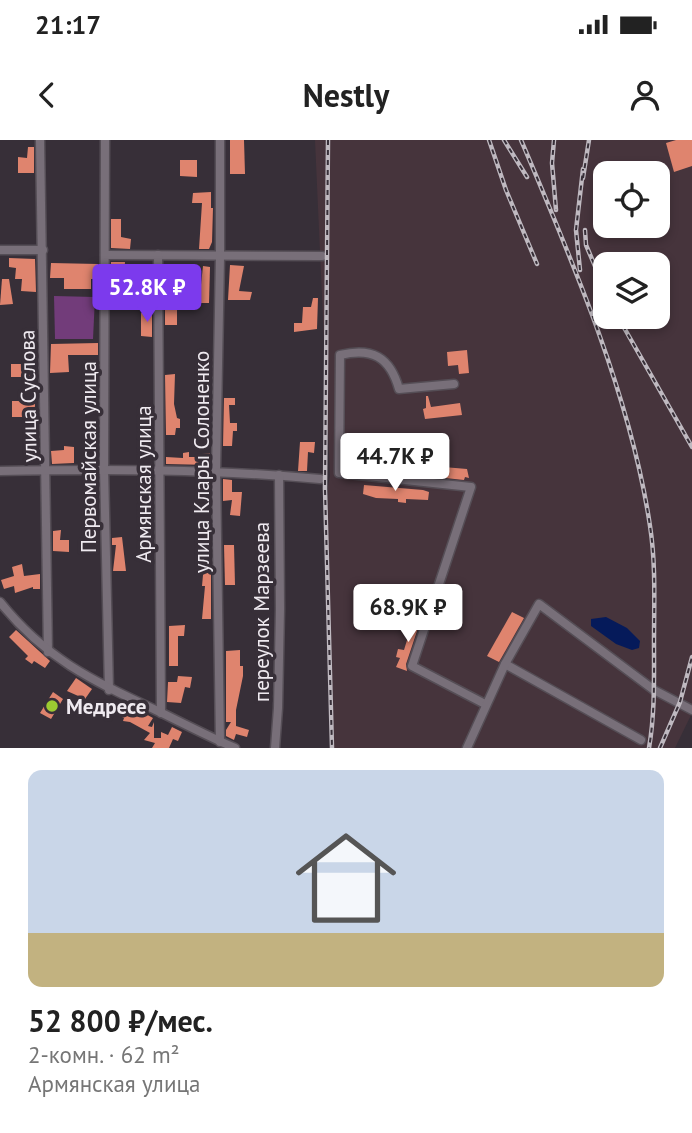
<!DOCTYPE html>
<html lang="ru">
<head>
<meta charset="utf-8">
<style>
	:root { --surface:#fff; --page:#f6f6f6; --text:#222; --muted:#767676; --line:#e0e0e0; --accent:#7c3aed }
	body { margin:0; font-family:"PT Sans",sans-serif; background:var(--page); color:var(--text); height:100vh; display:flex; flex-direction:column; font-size:26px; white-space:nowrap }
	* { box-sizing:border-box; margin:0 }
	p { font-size:23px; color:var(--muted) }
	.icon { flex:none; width:38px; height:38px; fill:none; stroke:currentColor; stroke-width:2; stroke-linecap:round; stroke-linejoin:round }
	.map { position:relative; height:608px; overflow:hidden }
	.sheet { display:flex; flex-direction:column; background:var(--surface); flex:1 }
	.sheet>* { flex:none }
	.tools { position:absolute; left:593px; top:21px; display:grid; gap:14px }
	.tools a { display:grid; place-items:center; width:77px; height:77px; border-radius:14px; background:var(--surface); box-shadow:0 4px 10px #0003; font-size:35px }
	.price { position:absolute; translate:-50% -60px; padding:0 16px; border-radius:7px; background:#fff; color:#222; font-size:23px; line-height:46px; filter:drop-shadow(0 2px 4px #0008) }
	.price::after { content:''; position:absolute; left:50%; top:42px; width:21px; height:16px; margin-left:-10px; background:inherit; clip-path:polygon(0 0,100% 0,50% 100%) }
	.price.on { background:var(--accent); color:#fff }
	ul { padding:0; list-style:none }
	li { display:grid; align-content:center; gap:14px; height:371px; padding:0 28px }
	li+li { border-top:2px solid var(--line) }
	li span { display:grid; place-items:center; height:217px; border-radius:14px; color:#555 }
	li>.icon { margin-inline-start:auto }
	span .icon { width:126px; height:126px; fill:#fffc; stroke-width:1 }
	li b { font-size:30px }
	.status { display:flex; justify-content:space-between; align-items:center; height:49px; padding:0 35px; background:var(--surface); direction:ltr }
	.status svg { height:19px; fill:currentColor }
	header { display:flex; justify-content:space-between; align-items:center; height:91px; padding:0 28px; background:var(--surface); font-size:32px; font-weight:700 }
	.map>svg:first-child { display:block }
	.industrial { fill:#46343c; fill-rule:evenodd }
	.green { fill:#723c7a }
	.water { fill:#051a5a }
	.building { fill:#df846e }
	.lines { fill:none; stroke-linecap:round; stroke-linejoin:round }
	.minor-casing { stroke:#554e56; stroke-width:11 }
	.minor { stroke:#786f79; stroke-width:8 }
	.rail-casing { stroke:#bfb9c0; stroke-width:4.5 }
	.rail { stroke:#372f38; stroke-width:2; stroke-dasharray:5; stroke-linecap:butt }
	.poi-dot { fill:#9cca31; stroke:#372f38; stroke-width:2.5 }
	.labels { text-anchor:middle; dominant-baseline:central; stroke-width:7; stroke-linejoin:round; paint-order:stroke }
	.street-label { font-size:21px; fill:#efeaf0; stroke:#372f38 }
	.poi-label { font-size:21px; font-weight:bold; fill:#efeaf0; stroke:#372f38; text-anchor:start }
</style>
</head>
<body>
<div class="status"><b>21:17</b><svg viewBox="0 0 49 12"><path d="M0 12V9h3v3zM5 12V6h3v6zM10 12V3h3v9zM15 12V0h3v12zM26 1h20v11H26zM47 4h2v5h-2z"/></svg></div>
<header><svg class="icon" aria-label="back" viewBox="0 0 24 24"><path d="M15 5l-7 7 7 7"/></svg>Nestly<svg class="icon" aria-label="person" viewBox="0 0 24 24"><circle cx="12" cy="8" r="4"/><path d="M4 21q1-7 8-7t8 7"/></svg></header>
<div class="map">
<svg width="692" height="608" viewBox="0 0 692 608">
	<rect width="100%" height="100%" fill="#372f38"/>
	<path class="industrial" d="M 315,0 L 692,0 L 692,573 L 675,608 L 334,608 L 327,476 L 328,346 L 330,336 ZM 606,33 L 658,33 L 658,86 L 606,86 ZM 606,124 L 658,124 L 658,177 L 606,177 Z"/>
	<polygon class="green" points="54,156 95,157 93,199 55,199"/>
	<polygon class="water" points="606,477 627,488 640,501 639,508 632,510 616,504 591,486 591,479"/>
	<g class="building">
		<polygon points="230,0 244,0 245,34 230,34"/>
		<polygon points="676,0 692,0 692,26 674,32 666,3"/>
		<polygon points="28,7 34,7 34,33 18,33 18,17 27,18"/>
		<polygon points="180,20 197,20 197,37 180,36"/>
		<polygon points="211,52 211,68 213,68 212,102 209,109 199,109 202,63 192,63 193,53"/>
		<polygon points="111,79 121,79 121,97 131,99 130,109 111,108"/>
		<polygon points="9,118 35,119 36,152 21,151 22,139 15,139 16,128 9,127"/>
		<polygon points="111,122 125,122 124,133 116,132 115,144 123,144 123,151 120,151 120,170 111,169"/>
		<polygon points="51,123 98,124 98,139 91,139 91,149 64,149 64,138 50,138"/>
		<polygon points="230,125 244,126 239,151 252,152 250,160 228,160"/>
		<polygon points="203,126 210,127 209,163 199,163"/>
		<polygon points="168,128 179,128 177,159 181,158 180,169 177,169 177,185 165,185 165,146"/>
		<polygon points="2,139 9,139 13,164 0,165"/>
		<polygon points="313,158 318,158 317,189 294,192 294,183 302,183 303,167 311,167"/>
		<polygon points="152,172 152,197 141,196 141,173"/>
		<polygon points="98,203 98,215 68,215 69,232 50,233 51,204"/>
		<polygon points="467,210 469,233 459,234 458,225 448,226 447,212"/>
		<rect x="11" y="224" width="19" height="13"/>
		<polygon points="175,234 174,264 177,278 180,279 180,288 176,288 175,295 166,295 165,235"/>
		<polygon points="426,256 428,256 431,267 460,263 462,275 425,279 423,269 426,268"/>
		<polygon points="224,258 235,258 235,265 229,265 230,283 237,283 237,291 233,291 232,306 223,306"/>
		<rect x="12" y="261" width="23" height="16"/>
		<polygon points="300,302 315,302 314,313 308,312 307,331 298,331"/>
		<polygon points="64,306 74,307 74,323 52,324 51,311 64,310"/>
		<polygon points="189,312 189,317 202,317 202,314 210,313 210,325 166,324 166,317 183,318 183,313"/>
		<polygon points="363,318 391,320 390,323 420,322 420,325 467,329 469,338 465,337 464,340 361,329"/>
		<polygon points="223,339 232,340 232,352 242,352 240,376 230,375 232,360 223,361"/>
		<polygon points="364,345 423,350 429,352 428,360 406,359 406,363 398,362 398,359 376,358 363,354"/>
		<polygon points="61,390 60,400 69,400 69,412 53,411 53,391"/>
		<polygon points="122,397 126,431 113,431 116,405 112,405 112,398"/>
		<polygon points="224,405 234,405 235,445 225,445"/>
		<polygon points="205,421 211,421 211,479 202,479 205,446 202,446 203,435"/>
		<polygon points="22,424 24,436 40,434 40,449 33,449 33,447 15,453 14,446 4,449 1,440 14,436 12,427"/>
		<polygon points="512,472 524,478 499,522 487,516"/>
		<polygon points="415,474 422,476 406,524 407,531 396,527 400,518 396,517 398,509 404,510"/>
		<polygon points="185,485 184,496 178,496 178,526 169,526 169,486"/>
		<polygon points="16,490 50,521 45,528 34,521 32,524 25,519 28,516 9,497"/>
		<polygon points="240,510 240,526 243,526 243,536 236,570 236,586 249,590 247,597 236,594 234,600 226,596 226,590 231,582 226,582 226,511"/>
		<polygon points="178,536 192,537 190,548 185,547 181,563 167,562 168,542 177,542"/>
		<polygon points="76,538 92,549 85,559 67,551"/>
		<polygon points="53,552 63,559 51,579 40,573"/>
		<polygon points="120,560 153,578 148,586 152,587 154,582 154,598 161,598 161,592 168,595 172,587 182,592 178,601 173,599 169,608 152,608 155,603 144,600 150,593 130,582 123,581 124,578 120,576 122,572 115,569"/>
	</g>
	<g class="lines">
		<defs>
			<g id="minor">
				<polyline points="40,0 48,512"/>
				<polyline points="105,0 104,328 109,550"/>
				<polyline points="220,0 220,117 216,331 220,602"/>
				<polyline points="0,110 43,110"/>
				<polyline points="105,115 322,116"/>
				<polyline points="158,115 161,573"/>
				<path d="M 454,244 L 399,249 C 390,217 372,207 340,215 L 339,333 L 471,347 L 412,526 L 485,564"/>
				<path d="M 0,331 C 108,329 212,329 320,339"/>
				<path d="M 0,462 C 47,521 96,542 162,573 C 186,585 210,597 235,608"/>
				<polyline points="505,524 641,600"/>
				<polyline points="275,608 278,568 280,469 279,335"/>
				<polyline points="467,608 505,524 539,464 654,550 692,570"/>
			</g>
		</defs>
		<use href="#minor" class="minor-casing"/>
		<use href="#minor" class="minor"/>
		<defs>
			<g id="rail">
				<polyline points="328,0 325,349 332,608"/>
				<polyline points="489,0 506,50 537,124"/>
				<polyline points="504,0 527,37"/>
				<path d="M 521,0 C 572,120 631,257 650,386 C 656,424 654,464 654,502 C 654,538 655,573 649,608"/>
				<polyline points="554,0 552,23 556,70"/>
				<polyline points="583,38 589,0"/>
				<polyline points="585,90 586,105 606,152"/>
				<polyline points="580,130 576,90 583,29"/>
				<polyline points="618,177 692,307"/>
				<polyline points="660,608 680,562 692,517"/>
			</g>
		</defs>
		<use href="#rail" class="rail-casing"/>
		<use href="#rail" class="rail"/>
	</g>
	<circle class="poi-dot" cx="52" cy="566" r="7"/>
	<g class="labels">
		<g class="street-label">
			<text transform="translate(28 256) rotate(-91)">улица Суслова</text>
			<text transform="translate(88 317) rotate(-90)">Первомайская улица</text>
			<text transform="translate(201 322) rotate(-90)">улица Клары Солоненко</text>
			<text transform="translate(143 344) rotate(-90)">Армянская улица</text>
			<text transform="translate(261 472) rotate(-90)">переулок Марзеева</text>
		</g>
		<g class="poi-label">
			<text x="66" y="566">Медресе</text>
		</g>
	</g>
</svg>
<div class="tools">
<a><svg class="icon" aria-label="locate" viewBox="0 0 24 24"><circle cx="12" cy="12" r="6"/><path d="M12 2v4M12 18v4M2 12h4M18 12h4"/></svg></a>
<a><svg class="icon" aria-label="layers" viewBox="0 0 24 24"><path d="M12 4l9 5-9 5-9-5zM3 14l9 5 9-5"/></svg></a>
</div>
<b class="price on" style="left:147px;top:184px">52.8K ₽</b>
<b class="price" style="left:395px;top:353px">44.7K ₽</b>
<b class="price" style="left:408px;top:504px">68.9K ₽</b>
</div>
<section class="sheet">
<ul>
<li><span style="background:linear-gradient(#c9d6e8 75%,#c2b280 0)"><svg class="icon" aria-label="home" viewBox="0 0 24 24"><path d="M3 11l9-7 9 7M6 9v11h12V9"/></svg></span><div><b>52 800 ₽/мес.</b><p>2-комн. · 62 m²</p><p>Армянская улица</p></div></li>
</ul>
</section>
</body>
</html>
